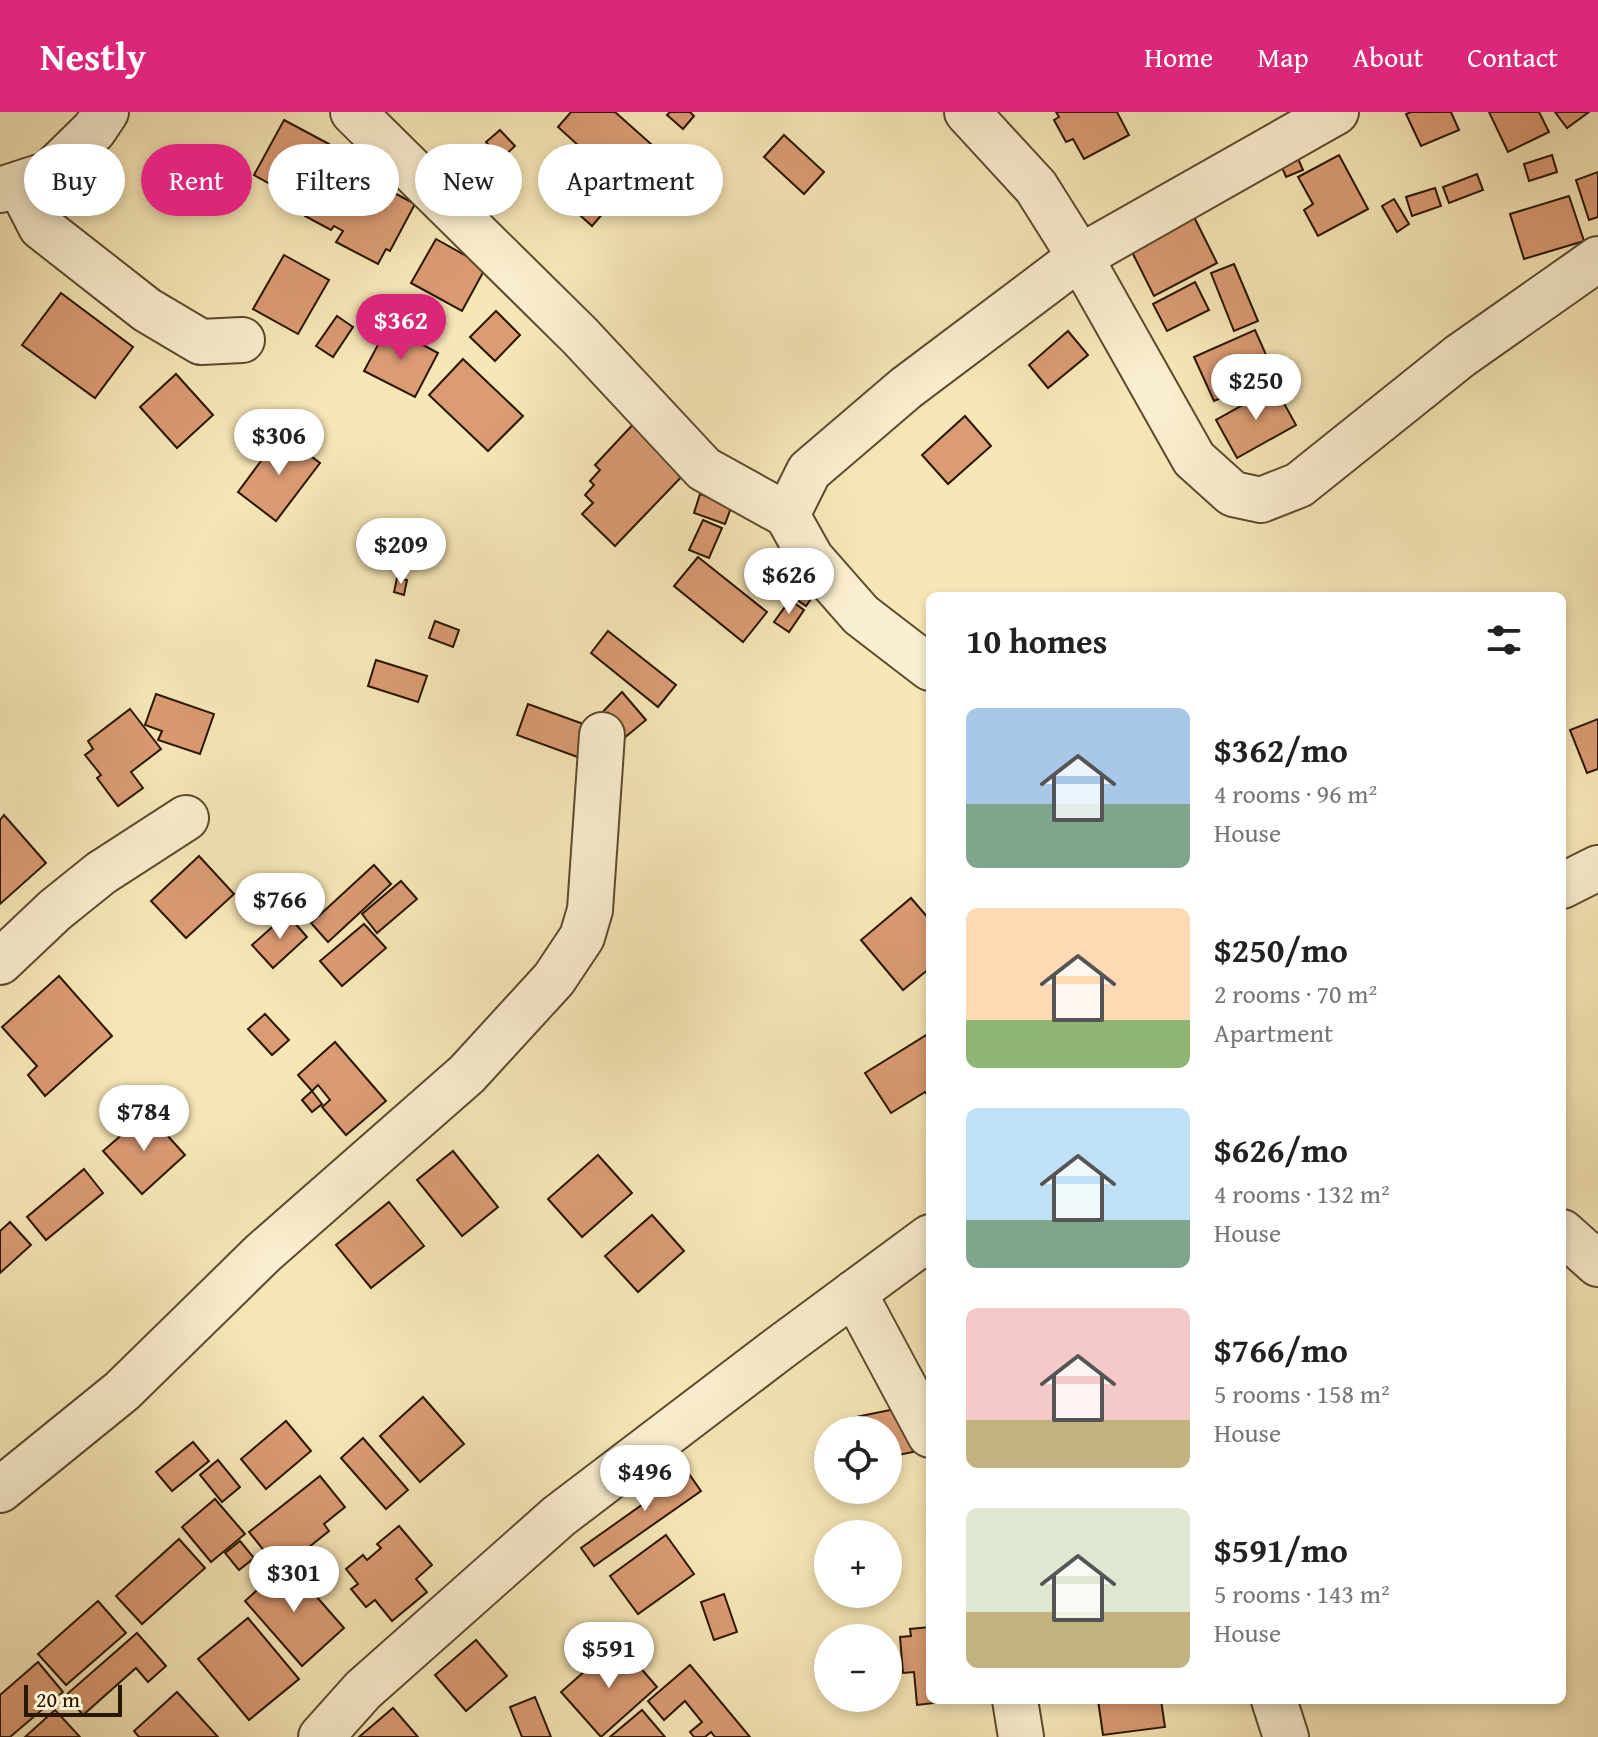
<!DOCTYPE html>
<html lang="en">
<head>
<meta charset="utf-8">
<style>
	:root { --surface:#fff; --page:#f6f6f6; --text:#222; --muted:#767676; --accent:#db2777 }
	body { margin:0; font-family:"Gentium Book Plus",serif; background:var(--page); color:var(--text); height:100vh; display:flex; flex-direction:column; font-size:30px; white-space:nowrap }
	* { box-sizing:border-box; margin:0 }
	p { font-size:26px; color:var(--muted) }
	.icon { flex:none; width:44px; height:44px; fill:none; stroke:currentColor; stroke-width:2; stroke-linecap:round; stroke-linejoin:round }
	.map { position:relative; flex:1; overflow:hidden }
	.details { position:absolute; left:926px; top:480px; width:640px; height:1112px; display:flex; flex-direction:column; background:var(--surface); border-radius:12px; box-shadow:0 4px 12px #0003 }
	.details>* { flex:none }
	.banner { position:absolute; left:24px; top:32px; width:760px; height:72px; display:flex; gap:16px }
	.tools { position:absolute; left:814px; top:1304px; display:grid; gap:16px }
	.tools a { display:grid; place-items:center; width:88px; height:88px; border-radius:50%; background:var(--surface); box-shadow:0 4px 12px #0003; font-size:40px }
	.scale { position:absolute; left:24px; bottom:20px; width:98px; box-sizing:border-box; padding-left:8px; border:4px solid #291600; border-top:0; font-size:22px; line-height:28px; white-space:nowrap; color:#291600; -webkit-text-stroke:6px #faefd0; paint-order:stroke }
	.price { position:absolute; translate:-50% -68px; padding:0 18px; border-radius:28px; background:#fff; color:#222; font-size:26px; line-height:52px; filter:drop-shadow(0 2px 4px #0008) }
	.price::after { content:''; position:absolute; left:50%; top:48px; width:24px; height:18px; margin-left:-12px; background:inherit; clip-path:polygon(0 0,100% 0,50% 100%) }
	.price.current { background:var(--accent); color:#fff }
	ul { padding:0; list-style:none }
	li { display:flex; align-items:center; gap:24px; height:200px; padding:0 40px }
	li span { display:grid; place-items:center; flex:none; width:224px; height:160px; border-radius:12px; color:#555 }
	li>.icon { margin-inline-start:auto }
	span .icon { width:96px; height:96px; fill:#fffc; stroke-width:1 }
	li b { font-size:34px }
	h2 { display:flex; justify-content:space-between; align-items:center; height:96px; padding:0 40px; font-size:34px }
	.chip { padding:0 28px; border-radius:36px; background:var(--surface); box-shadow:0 4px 12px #0003; font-size:28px; line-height:72px }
	.chip.current { background:var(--accent); color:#fff }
	header { display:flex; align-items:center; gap:48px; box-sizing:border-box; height:112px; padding:0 40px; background:var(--accent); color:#fff }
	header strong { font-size:38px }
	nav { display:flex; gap:44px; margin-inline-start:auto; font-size:28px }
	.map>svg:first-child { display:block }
	.building { fill:#db9b73; stroke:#291600; stroke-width:2 }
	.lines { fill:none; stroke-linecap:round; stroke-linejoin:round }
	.minor-casing { stroke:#5c4a2e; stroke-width:48 }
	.minor { stroke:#faefd0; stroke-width:44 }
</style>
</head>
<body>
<header>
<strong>Nestly</strong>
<nav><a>Home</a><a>Map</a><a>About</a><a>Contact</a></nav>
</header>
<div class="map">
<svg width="1598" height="1625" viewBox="0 0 1598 1625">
	<rect width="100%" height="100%" fill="#f7e7b7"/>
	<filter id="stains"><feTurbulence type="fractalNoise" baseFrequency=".0025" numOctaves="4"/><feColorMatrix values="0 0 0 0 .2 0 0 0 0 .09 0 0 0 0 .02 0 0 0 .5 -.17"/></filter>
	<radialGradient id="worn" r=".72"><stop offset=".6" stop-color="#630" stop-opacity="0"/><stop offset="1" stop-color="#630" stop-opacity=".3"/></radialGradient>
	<g class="building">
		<polygon points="571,0 615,0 669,48 635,85 558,15"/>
		<polygon points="670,0 690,0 694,4 683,17 667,3"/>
		<polygon points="1056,0 1117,0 1129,23 1084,47 1073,27 1066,30 1054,8 1059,5"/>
		<polygon points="1411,0 1451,0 1459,18 1421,34 1406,2"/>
		<polygon points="1489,0 1539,0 1549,20 1508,40"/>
		<polygon points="1555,0 1589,0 1567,16"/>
		<polygon points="284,8 329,32 299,88 254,63"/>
		<polygon points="500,18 515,34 501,47 486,30"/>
		<polygon points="784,23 824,60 804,82 764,45"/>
		<polygon points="1296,42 1303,58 1286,65 1279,48"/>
		<polygon points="1339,43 1368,97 1318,124 1304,98 1313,92 1298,65"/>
		<polygon points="1552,43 1557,60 1529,69 1524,52"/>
		<polygon points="335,49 415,92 390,139 386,137 378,152 336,130 343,119 334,114 331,118 305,104"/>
		<polygon points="593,51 623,78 592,114 561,86"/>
		<polygon points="1598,60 1598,105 1589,108 1576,68"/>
		<polygon points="1477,62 1483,78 1449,91 1443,75"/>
		<polygon points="1435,76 1441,94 1412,104 1406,85"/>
		<polygon points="1569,84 1584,129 1524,147 1510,102"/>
		<polygon points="1394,87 1409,112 1397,120 1382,94"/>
		<polygon points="1190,97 1217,151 1154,184 1127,130"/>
		<polygon points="436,127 486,155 462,199 411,171"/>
		<polygon points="284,143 329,168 298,222 253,197"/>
		<polygon points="1234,152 1258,209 1234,219 1211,161"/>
		<polygon points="1195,170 1209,198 1167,219 1153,192"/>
		<polygon points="61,181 133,235 95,286 22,233"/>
		<polygon points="496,199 520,223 495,249 470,225"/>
		<polygon points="337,204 353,215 333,245 316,234"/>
		<polygon points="388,214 438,241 415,285 364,259"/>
		<polygon points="1255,218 1275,263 1214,289 1194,245"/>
		<polygon points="1068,219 1088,243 1048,276 1029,253"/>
		<polygon points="463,247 523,304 488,339 429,283"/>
		<polygon points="176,262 213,303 177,336 140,295"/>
		<polygon points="1275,275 1296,313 1237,346 1216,308"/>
		<polygon points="965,304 991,334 948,372 922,343"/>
		<polygon points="638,307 689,357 615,434 582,402 593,391 585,383 594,373 590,369 600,358 595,353"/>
		<polygon points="281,322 320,351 276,409 238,380"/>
		<polygon points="700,382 732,393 725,412 694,401"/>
		<polygon points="411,408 435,414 426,451 401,445"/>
		<polygon points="703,408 722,416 709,446 689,438"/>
		<polygon points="698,445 767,500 743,530 674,474"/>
		<polygon points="804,463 820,474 806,494 790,483"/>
		<polygon points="397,466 407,468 404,483 394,480"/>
		<polygon points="790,488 804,498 789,520 774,510"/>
		<polygon points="435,509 459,518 453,535 429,526"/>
		<polygon points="608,519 676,573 658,595 591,541"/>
		<polygon points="376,548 427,564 418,590 368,574"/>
		<polygon points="622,580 646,608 594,651 517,623 528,592 589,614"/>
		<polygon points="156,582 214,602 200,642 158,628 162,619 145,613"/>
		<polygon points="130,597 161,637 131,660 143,676 118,694 97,666 101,663 85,643 93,637 88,629"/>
		<polygon points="1598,607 1598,657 1587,661 1570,618"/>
		<polygon points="4,703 46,751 0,792 0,708"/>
		<polygon points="199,744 234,782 186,826 151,789"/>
		<polygon points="374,753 391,772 328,830 311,811"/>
		<polygon points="401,769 417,787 377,821 362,802"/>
		<polygon points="911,786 930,808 930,856 903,878 861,828"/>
		<polygon points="287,802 307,825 273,856 252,833"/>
		<polygon points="364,812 386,836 342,874 320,849"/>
		<polygon points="59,864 112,924 45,984 28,963 37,954 2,915"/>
		<polygon points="265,902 289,928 272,943 248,917"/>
		<polygon points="928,922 930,926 930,986 925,980 891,1001 865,961"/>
		<polygon points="335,930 386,989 346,1023 322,995 330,988 318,973 312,979 298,963"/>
		<polygon points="312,979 322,992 312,1000 302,988"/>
		<polygon points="147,1001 185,1043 142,1082 103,1039"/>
		<polygon points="453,1039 498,1095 462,1124 417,1068"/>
		<polygon points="598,1043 632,1081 582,1125 548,1087"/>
		<polygon points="84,1057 103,1081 46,1128 27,1105"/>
		<polygon points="389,1090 424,1134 371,1176 336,1133"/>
		<polygon points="652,1103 684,1139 638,1180 605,1144"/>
		<polygon points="10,1110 31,1133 0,1161 0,1119"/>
		<polygon points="423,1285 464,1332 420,1370 380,1324"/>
		<polygon points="905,1295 913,1340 888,1345 888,1318 848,1318 846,1307"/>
		<polygon points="286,1309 311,1339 266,1377 241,1347"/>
		<polygon points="363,1326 408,1378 386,1397 341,1346"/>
		<polygon points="193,1330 209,1349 172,1379 156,1360"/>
		<polygon points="675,1342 701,1379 594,1454 581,1436 674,1370 661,1352"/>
		<polygon points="218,1348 240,1375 222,1390 200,1363"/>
		<polygon points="320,1364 345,1395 324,1412 329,1419 299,1443 293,1436 274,1451 249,1420"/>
		<polygon points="215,1387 245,1422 211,1450 182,1415"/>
		<polygon points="399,1414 432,1453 416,1467 427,1480 392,1509 375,1488 366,1495 351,1477 358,1472 346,1457 363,1443 367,1448 381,1436 377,1432"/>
		<polygon points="666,1423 694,1462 638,1502 610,1464"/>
		<polygon points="179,1427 205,1456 142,1512 116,1484"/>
		<polygon points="240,1429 254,1446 239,1458 225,1441"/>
		<polygon points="287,1451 344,1516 302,1554 245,1489"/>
		<polygon points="724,1482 737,1520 714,1528 701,1490"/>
		<polygon points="98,1489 126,1521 66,1573 38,1542"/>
		<polygon points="248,1506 299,1567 249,1608 198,1547"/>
		<polygon points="930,1515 930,1588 960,1588 917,1593 914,1560 903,1561 900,1525 911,1524 910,1517"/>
		<polygon points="137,1521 166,1554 148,1570 136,1556 83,1603 66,1583"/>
		<polygon points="476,1528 507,1564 466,1599 435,1563"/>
		<polygon points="618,1530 657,1575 601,1625 561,1580"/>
		<polygon points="38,1550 63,1580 10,1625 0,1625 0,1583"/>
		<polygon points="690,1553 750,1625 715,1625 711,1620 705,1625 694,1625 690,1620 702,1610 685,1589 664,1608 648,1589"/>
		<polygon points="177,1580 218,1625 139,1625 134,1619"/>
		<polygon points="535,1585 551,1625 522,1625 510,1595"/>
		<polygon points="1098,1588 1161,1588 1165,1615 1103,1623"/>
		<polygon points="393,1596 418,1625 359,1625"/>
		<polygon points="55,1598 80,1625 25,1625"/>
		<polygon points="642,1598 665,1625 610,1625"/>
	</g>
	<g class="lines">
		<defs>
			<g id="minor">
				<polyline points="353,0 580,224 704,357 787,403"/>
				<polyline points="967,0 1036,75 1080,145 1194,347 1233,382 1261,388 1299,373 1460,244 1598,147"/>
				<polyline points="19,72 41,115 147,198 201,230 242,228"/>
				<polyline points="0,78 49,62 94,18 106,0"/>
				<polyline points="930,556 861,503 811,446 787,403 809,359 906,276 1080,145 1336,0"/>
				<polyline points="1562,774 1598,756"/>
				<polyline points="0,850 55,798 101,761 186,706"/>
				<polyline points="1562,1120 1598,1152"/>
				<polyline points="854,1181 930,1323"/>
				<polyline points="0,1378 122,1279 263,1141 467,962 554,867 582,825 590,798 602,623"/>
				<polyline points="1015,1588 1021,1625"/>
				<polyline points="1274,1588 1286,1625"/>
				<polyline points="321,1625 363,1578 559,1404 781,1235 930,1125"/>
			</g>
		</defs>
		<use href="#minor" class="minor-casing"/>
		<use href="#minor" class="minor"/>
	</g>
	<rect width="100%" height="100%" filter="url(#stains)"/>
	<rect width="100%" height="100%" fill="url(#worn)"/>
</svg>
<div class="tools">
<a><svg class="icon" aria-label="locate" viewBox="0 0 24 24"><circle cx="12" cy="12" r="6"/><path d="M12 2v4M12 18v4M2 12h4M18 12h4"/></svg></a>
<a>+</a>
<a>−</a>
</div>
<div class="scale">20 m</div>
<b class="price current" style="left:401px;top:250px">$362</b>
<b class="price" style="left:1256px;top:310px">$250</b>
<b class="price" style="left:279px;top:365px">$306</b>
<b class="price" style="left:401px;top:474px">$209</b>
<b class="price" style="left:789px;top:504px">$626</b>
<b class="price" style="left:280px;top:829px">$766</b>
<b class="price" style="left:144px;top:1041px">$784</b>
<b class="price" style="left:645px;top:1401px">$496</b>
<b class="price" style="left:294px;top:1502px">$301</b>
<b class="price" style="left:609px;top:1578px">$591</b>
<div class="banner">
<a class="chip">Buy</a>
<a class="chip current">Rent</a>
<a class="chip">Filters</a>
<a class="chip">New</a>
<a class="chip">Apartment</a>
</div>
<section class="details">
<h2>10 homes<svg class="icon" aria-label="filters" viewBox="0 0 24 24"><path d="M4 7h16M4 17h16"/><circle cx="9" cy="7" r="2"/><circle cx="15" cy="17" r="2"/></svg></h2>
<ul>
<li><span style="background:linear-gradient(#a9c7e8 60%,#7fa58c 0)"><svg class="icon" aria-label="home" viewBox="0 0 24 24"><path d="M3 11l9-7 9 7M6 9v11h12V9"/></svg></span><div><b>$362/mo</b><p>4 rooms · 96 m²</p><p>House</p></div></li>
<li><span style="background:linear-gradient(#ffd9b3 70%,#8fb573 0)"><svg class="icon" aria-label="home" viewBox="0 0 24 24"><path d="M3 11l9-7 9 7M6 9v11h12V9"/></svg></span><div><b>$250/mo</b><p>2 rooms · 70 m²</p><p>Apartment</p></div></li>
<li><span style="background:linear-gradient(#bfe0f5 70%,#7fa58c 0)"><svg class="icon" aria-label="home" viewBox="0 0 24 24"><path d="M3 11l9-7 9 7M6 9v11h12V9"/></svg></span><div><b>$626/mo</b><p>4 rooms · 132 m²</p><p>House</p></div></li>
<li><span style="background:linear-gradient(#f6c9c9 70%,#c2b280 0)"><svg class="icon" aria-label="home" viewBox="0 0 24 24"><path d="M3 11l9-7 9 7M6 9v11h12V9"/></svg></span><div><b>$766/mo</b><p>5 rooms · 158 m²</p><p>House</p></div></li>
<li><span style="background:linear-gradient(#dfe7d0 65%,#c2b280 0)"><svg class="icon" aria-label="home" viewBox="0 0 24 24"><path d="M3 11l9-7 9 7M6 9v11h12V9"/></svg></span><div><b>$591/mo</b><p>5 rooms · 143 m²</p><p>House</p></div></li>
</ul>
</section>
</div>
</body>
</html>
